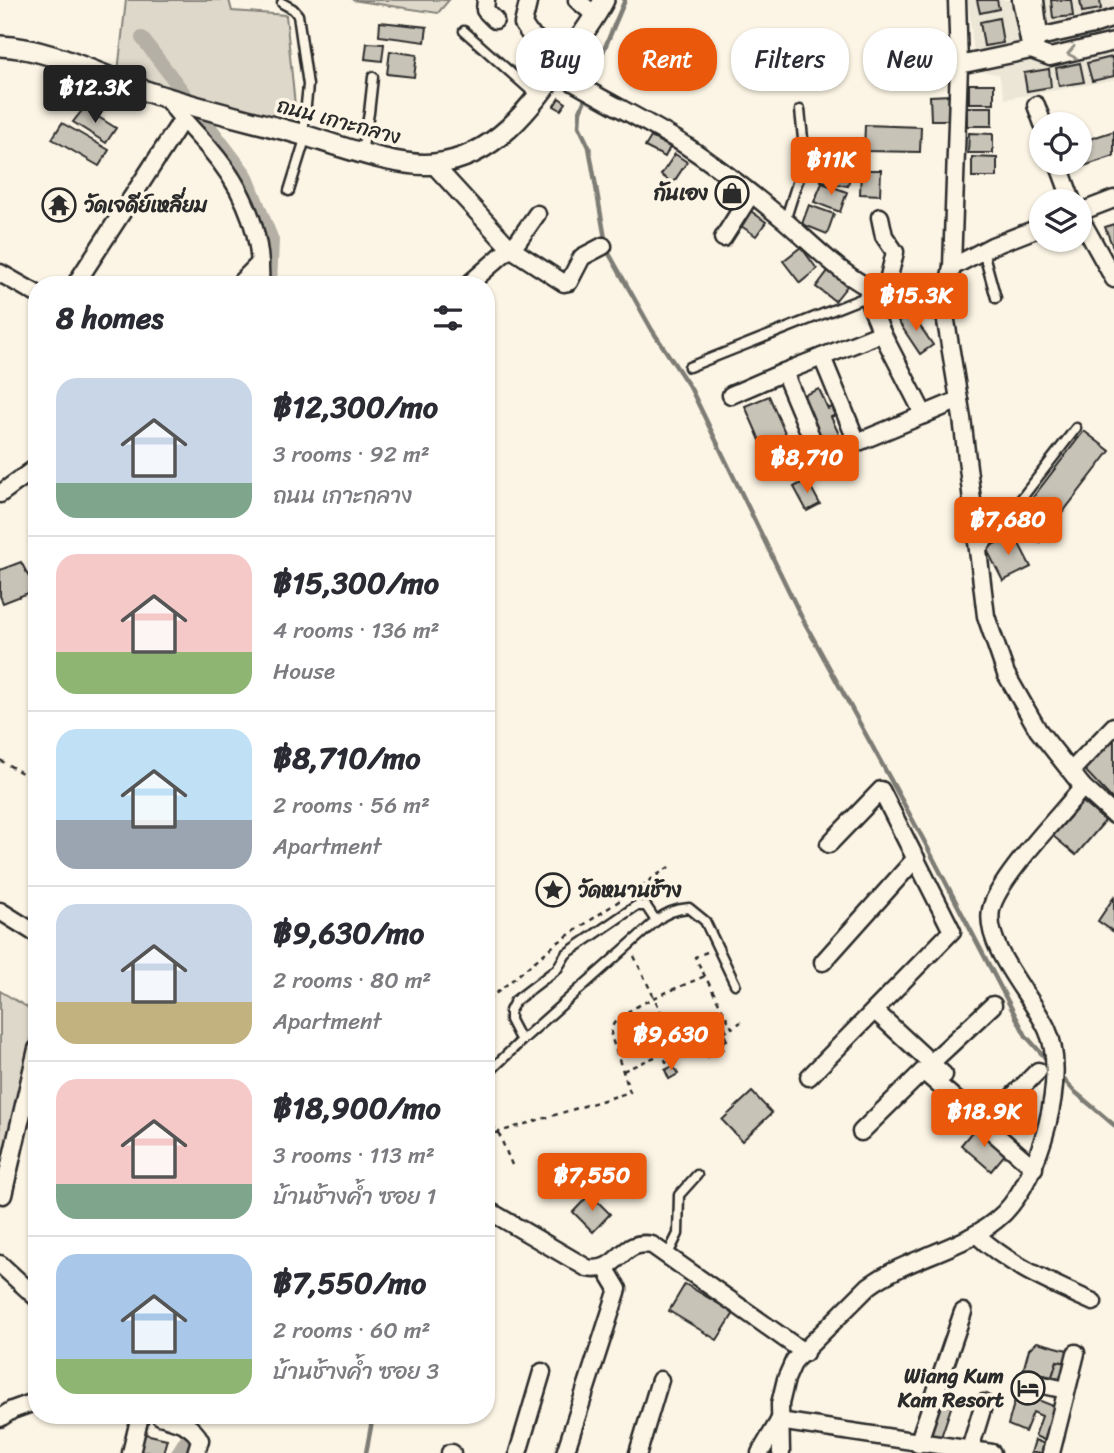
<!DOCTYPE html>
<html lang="en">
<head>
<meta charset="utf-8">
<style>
	:root { --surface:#fff; --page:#f7f7f7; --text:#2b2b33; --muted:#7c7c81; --line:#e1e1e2; --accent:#ea580c }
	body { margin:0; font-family:Sriracha,"Playpen Sans Thai",sans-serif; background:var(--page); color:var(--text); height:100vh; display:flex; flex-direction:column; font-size:26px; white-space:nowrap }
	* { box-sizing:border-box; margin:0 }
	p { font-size:23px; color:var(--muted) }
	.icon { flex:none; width:38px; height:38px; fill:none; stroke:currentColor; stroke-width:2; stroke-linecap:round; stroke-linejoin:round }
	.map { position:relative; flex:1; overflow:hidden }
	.panel { position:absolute; left:28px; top:276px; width:467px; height:1148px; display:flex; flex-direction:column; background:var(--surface); border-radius:28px; box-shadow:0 2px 5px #0004 }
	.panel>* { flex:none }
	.hud { position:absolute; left:516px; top:28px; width:492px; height:63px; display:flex; gap:14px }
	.tools { position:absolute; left:1029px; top:112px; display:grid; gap:14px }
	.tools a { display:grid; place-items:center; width:63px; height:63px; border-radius:50%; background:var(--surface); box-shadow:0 2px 5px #0004; font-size:35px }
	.price { position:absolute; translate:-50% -60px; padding:0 16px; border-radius:7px; background:var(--accent); color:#fff; font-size:23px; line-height:46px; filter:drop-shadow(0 2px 4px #0008) }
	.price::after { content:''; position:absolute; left:50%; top:42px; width:21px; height:16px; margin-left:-10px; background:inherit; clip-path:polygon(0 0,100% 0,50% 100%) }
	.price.selected { background:#222; color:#fff }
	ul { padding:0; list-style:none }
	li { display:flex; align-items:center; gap:21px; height:175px; padding:0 28px }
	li+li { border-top:2px solid var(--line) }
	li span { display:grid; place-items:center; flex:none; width:196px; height:140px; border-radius:21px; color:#555 }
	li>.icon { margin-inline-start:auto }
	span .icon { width:84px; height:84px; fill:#fffc; stroke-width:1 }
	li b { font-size:30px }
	h2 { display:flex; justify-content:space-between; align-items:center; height:84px; padding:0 28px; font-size:30px }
	.tag { padding:0 24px; border-radius:28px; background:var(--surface); box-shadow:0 2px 5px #0004; font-size:24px; line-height:63px }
	.tag.selected { background:var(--accent); color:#fff }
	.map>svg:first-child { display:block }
	.built { fill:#ece6d7 }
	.green { fill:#ded8ca; stroke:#84827a; stroke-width:2 }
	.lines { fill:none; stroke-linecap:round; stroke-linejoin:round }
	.stream { stroke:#7d7b74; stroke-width:4.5 }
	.canal { stroke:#b4b0a5; stroke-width:14 }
	.building { fill:#c8c3b7; stroke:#2b2b2b; stroke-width:2 }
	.service-casing { stroke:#2b2b2b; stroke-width:13 }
	.minor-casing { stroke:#2b2b2b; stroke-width:21 }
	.tertiary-casing { stroke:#2b2b2b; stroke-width:24 }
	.path { stroke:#2b2b2b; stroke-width:2.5; stroke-dasharray:5 5; stroke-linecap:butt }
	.service { stroke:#fcf5e5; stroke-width:8 }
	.minor { stroke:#fcf5e5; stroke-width:16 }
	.tertiary { stroke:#fcf5e5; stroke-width:19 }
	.oneway { stroke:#949088 }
	.labels { text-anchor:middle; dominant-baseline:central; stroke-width:7; stroke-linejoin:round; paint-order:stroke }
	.street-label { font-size:21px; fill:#2b2b2b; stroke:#fcf5e5 }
	.poi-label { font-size:21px; font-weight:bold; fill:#2b2b2b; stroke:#fcf5e5; text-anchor:end }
</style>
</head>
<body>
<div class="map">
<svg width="1114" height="1453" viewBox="0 0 1114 1453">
	<rect width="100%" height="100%" fill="#fcf5e5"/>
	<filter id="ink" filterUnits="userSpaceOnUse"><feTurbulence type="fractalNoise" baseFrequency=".0143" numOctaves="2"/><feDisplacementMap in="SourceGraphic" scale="14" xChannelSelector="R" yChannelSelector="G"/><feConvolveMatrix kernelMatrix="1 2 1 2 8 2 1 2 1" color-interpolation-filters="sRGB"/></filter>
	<g filter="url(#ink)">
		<polygon class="built" points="968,0 1114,0 1114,80 1005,99 999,74 976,71"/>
		<g class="green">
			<polygon points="126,0 229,0 232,11 286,15 297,126 118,72"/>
			<polygon points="352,0 449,0 438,13"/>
			<polygon points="0,991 37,1013 0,1181"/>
		</g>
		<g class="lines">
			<g class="stream">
				<polyline points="591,87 603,52 625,0"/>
				<polyline points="587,95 580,111 579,126 589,147 607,250 652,330 691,389 801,616 922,837 1026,1036 1049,1062"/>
				<polyline points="1059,1074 1074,1091 1114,1125"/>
				<polyline points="366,1453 373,1416"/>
			</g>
			<g class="canal">
				<polyline points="142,38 246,175 272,240 270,285"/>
				<polyline points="178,1453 188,1437 188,1416"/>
			</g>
		</g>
		<g class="building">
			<polygon points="977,0 997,0 999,9 980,13"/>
			<polygon points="1051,0 1071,0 1073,16 1053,18"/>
			<polygon points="1080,0 1100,0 1101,9 1082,12"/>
			<polygon points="999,18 1003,43 984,46 980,22"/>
			<polygon points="380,22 427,27 425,42 379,36"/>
			<polygon points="367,43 384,44 382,61 365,59"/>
			<polygon points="390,51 417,55 414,77 387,74"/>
			<polygon points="1112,57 1114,76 1092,81 1087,63"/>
			<polygon points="1080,63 1084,82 1059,86 1056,68"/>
			<polygon points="1049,69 1051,87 1027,91 1024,73"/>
			<rect x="969" y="84" width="25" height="19"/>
			<polygon points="950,95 950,120 931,120 930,96"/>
			<polygon points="559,98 566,103 561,110 554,106"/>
			<rect x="967" y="107" width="25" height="19"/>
			<polygon points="84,108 116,128 106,143 73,122"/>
			<polygon points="62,123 109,150 99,166 52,139"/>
			<polygon points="865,125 921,127 920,152 864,151"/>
			<polygon points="1114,131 1114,156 1084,166 1080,153 1080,142"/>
			<polygon points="969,133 993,134 993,153 968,153"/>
			<polygon points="651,137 670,147 665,157 645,147"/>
			<polygon points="675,154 687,162 673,183 661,175"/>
			<polygon points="972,157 997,158 997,177 972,177"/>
			<polygon points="826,160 852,166 848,186 821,181"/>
			<polygon points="861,170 881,170 880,195 860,194"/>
			<polygon points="822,183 847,192 840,212 814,202"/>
			<polygon points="732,187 744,194 732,211 720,204"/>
			<polygon points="809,205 834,214 827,234 802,224"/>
			<polygon points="748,209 766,222 756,236 738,224"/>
			<polygon points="1114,224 1114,250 1105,227"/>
			<polygon points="801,247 817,269 800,283 783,261"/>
			<polygon points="828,271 847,286 835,301 816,287"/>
			<polygon points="911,313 933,345 920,354 898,321"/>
			<polygon points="819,389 828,409 832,407 836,415 831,417 843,443 822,452 799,397"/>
			<polygon points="769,396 793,451 769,461 745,406"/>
			<polygon points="1084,431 1110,451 1040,542 1014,522"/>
			<polygon points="807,480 820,504 807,511 794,487"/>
			<polygon points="1014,534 1031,567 1003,581 986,548"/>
			<polygon points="21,562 36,590 3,603 0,596 0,570"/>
			<polygon points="1114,738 1114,801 1082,767"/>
			<polygon points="1083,802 1105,821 1076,855 1053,836"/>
			<polygon points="1114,897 1114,932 1098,921"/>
			<polygon points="667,1012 678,1035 681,1035 688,1032 685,1025 713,1012 717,1020 721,1019 727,1031 723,1032 727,1040 720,1043 723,1049 708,1057 705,1051 699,1053 695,1047 689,1050 690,1052 673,1061 663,1041 667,1040 656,1017"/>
			<polygon points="652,1021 657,1030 648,1034 643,1025"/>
			<polygon points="673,1066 678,1074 669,1079 665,1070"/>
			<polygon points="752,1092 772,1113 742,1141 722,1120"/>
			<polygon points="976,1127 1007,1152 991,1171 961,1145"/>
			<polygon points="590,1194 610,1214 593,1232 573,1212"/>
			<polygon points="685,1284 734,1313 717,1340 669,1311"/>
			<polygon points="1037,1342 1075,1352 1072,1364 1057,1361 1052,1377 1040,1374 1033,1398 1061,1409 1053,1444 1035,1436 1042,1416 1033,1412 1025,1432 1008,1425 1029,1349"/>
			<polygon points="1057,1361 1066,1363 1061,1380 1052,1377"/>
			<polygon points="939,1387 956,1393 940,1440 923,1433"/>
			<polygon points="145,1434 167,1439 163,1453 140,1452"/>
			<polygon points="1035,1440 1050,1446 1048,1453 1031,1453"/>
		</g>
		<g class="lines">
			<defs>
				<g id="service">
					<polyline points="282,3 293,9 298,15 308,85 303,134"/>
					<polyline points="464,31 537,96"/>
					<polyline points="362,152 369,113 373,77"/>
					<polyline points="289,191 306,136"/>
					<polyline points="785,221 805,158 800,110"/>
					<polyline points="983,251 996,298"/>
					<polyline points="689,367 868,296"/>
					<polyline points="980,552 1076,428"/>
					<polyline points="521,1041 510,1020 510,1011 515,1001 557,969 566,954 636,906 646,906 656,921"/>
					<path d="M 486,1075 L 521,1041 L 656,921 C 666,912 676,909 689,908 L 705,921 L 735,984"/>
					<polyline points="667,1256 678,1234 679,1195 697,1175"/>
				</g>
				<g id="minor">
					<polyline points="486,0 485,10 495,20"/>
					<polyline points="577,0 596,16"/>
					<polyline points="1021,0 1031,50"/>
					<polyline points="528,3 523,24 529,33 564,60"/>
					<polyline points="1039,37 1093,25 1114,18"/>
					<polyline points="1034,45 1039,37 1035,0"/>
					<polyline points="959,65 1031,50 1050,57 1114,42"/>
					<path d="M 556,72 C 595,96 637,116 677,140 C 714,163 750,192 784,220 C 809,241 846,280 877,291 C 892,296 909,298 924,302"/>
					<path d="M 167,99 C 179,116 194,131 209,148 C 243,187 263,233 260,285"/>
					<polyline points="1036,105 1043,124"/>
					<polyline points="1058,163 1072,201"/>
					<polyline points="433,164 510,248 564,283 569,282 582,257 603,246"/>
					<polyline points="1080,212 1114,199"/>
					<polyline points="880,217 884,236 895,252 885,293"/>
					<polyline points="1080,218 1114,279"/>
					<polyline points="723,238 751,194"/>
					<polyline points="952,267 992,246 1041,227"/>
					<polyline points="0,273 37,294"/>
					<polyline points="75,285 182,120"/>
					<polyline points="238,285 260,263"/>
					<polyline points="468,285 518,241 537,214"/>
					<circle cx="936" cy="299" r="12"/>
					<polyline points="947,291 952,267 959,65 957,0"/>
					<polyline points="867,297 882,333 924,415"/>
					<polyline points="944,309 962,418 986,616 1006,674 1038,730 1083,787 1114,815"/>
					<polyline points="882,333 784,372 820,458 959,400"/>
					<polyline points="822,357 857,442"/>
					<polyline points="731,395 784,372"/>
					<polyline points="0,494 37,467"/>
					<polyline points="1071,771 1114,726"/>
					<polyline points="0,911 37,934"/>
					<polyline points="823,962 916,858"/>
					<polyline points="875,1011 944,1075"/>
					<polyline points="931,1063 993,1005"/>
					<polyline points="809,1077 952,931 881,790 829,844"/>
					<polyline points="992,1117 1038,1071"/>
					<polyline points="861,1132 923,1071 1034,1168"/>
					<polyline points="3,1195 37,1049"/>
					<path d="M 486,1209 L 587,1268 C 619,1275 620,1238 652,1245 L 805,1353"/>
					<path d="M 976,1234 C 1008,1265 1053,1284 1093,1302"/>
					<polyline points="0,1264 37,1298"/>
					<polyline points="1043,1385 1066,1390"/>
					<path d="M 160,1416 C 176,1421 192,1424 200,1440 L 196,1453"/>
					<polyline points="0,1418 12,1410 37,1401"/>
					<polyline points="779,1421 992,1453"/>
					<polyline points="918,1444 963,1312"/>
					<polyline points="970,1449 984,1403"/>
					<polyline points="131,1453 140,1416"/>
					<polyline points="450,1453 452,1453"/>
					<polyline points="518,1453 542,1372"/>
					<polyline points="565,1453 618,1289 606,1269"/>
					<polyline points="638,1453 660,1380"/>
					<polyline points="760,1453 779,1421"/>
					<path d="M 781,1453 L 780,1404 L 786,1379 L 794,1361 L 869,1286 C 911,1255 966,1250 1004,1213 C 1040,1177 1069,1075 1047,1029 C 1032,996 984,947 991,910 C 996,881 1061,814 1083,787"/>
					<polyline points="1051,1453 1076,1353"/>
				</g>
				<path id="tertiary" d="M 0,46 C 47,48 93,72 137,88 C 190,107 246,119 300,134 C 337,145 397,168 434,164 C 495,158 531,107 563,62 C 577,41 593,22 604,0"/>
			</defs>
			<use href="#service" class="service-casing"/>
			<use href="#minor" class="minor-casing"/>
			<use href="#tertiary" class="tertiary-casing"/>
			<g class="path">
				<polyline points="0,760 37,782"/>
				<polyline points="707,952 695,957 732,1028 741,1022"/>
				<polyline points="634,956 662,1014"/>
				<polyline points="488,1000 557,943 672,865"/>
				<polyline points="652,1032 669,1068"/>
				<polyline points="623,1071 668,1051"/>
				<polyline points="486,1117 499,1134 512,1165"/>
				<path d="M 486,1136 L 630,1092 L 611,1036 C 611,1033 612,1027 613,1025 C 622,1008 685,985 705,976"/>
			</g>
			<use href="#service" class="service"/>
			<use href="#minor" class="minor"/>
			<use href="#tertiary" class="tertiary"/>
		</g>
		<defs><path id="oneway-chevron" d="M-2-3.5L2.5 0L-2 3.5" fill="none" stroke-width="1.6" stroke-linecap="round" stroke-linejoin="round" transform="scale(1.75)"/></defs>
		<use class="oneway" href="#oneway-chevron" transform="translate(1072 53) rotate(168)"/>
	</g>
	<defs>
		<symbol id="shop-ring" viewBox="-11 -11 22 22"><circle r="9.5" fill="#fcf5e5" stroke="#2b2b2b" stroke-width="1.5"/><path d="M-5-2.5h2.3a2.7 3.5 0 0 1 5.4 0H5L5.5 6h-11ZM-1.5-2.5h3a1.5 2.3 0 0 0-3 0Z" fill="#2b2b2b"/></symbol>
		<symbol id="temple-ring" viewBox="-11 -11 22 22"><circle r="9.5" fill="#fcf5e5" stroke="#2b2b2b" stroke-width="1.5"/><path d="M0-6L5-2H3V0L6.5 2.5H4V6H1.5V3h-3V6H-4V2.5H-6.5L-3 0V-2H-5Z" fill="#2b2b2b"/></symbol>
		<symbol id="sight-ring" viewBox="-11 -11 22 22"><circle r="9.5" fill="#fcf5e5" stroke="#2b2b2b" stroke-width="1.5"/><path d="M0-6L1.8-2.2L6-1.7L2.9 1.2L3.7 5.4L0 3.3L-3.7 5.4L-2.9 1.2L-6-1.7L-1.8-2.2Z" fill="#2b2b2b"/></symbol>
		<symbol id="hotel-ring" viewBox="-11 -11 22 22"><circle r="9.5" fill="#fcf5e5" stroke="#2b2b2b" stroke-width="1.5"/><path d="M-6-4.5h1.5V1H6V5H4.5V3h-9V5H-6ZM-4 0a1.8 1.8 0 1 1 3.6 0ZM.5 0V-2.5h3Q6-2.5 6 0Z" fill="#2b2b2b"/></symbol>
	</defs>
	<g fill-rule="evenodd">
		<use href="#shop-ring" x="713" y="174" width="38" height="38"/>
		<use href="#temple-ring" x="40" y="186" width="38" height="38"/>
		<use href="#sight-ring" x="534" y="871" width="38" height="38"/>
		<use href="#hotel-ring" x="1009" y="1369" width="38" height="38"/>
	</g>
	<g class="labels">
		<g class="street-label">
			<text transform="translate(339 121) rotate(15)">ถนน เกาะกลาง</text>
		</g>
		<g class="poi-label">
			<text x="708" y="193">กันเอง</text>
			<text x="84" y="205" text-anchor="start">วัดเจดีย์เหลี่ยม</text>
			<text x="578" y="890" text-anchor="start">วัดหนานช้าง</text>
			<text x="1004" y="1376">Wiang Kum<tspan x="1004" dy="24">Kam Resort</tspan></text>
		</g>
	</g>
</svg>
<div class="tools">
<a><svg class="icon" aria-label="locate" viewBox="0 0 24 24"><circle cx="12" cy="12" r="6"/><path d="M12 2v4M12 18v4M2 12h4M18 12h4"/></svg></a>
<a><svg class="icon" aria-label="layers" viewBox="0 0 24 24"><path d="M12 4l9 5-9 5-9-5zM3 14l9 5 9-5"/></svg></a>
</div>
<b class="price selected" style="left:95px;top:125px">฿12.3K</b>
<b class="price" style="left:831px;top:197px">฿11K</b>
<b class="price" style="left:916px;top:333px">฿15.3K</b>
<b class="price" style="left:807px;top:495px">฿8,710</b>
<b class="price" style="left:1008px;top:557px">฿7,680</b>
<b class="price" style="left:671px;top:1072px">฿9,630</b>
<b class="price" style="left:984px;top:1149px">฿18.9K</b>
<b class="price" style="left:592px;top:1213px">฿7,550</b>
<div class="hud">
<a class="tag">Buy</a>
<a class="tag selected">Rent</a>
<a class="tag">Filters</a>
<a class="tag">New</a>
</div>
<section class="panel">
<h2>8 homes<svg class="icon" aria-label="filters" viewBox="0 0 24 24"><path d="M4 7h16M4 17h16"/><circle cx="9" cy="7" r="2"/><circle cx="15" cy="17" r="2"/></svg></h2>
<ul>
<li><span style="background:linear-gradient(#c9d6e8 75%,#7fa58c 0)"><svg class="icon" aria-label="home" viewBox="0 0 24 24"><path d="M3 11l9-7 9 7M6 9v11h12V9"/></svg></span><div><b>฿12,300/mo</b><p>3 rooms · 92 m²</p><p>ถนน เกาะกลาง</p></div></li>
<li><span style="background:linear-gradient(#f6c9c9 70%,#8fb573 0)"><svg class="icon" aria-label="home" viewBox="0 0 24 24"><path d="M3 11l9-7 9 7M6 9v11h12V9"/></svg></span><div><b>฿15,300/mo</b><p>4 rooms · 136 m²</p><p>House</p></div></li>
<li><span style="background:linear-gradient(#bfe0f5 65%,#9aa5b1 0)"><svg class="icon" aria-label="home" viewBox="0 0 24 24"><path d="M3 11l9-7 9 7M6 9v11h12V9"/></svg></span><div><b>฿8,710/mo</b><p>2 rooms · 56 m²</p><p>Apartment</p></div></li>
<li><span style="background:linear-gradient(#c9d6e8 70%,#c2b280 0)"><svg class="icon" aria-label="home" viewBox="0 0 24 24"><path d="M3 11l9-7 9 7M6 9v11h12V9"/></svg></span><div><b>฿9,630/mo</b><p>2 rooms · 80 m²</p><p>Apartment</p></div></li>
<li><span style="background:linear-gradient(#f6c9c9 75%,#7fa58c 0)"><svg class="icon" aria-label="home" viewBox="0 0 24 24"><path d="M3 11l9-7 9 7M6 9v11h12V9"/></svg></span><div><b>฿18,900/mo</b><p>3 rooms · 113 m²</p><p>บ้านช้างค้ำ ซอย 1</p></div></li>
<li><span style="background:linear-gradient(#a9c7e8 75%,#8fb573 0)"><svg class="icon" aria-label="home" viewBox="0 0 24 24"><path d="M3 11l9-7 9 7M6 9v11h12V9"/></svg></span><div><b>฿7,550/mo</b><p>2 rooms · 60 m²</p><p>บ้านช้างค้ำ ซอย 3</p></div></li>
</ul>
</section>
</div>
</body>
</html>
